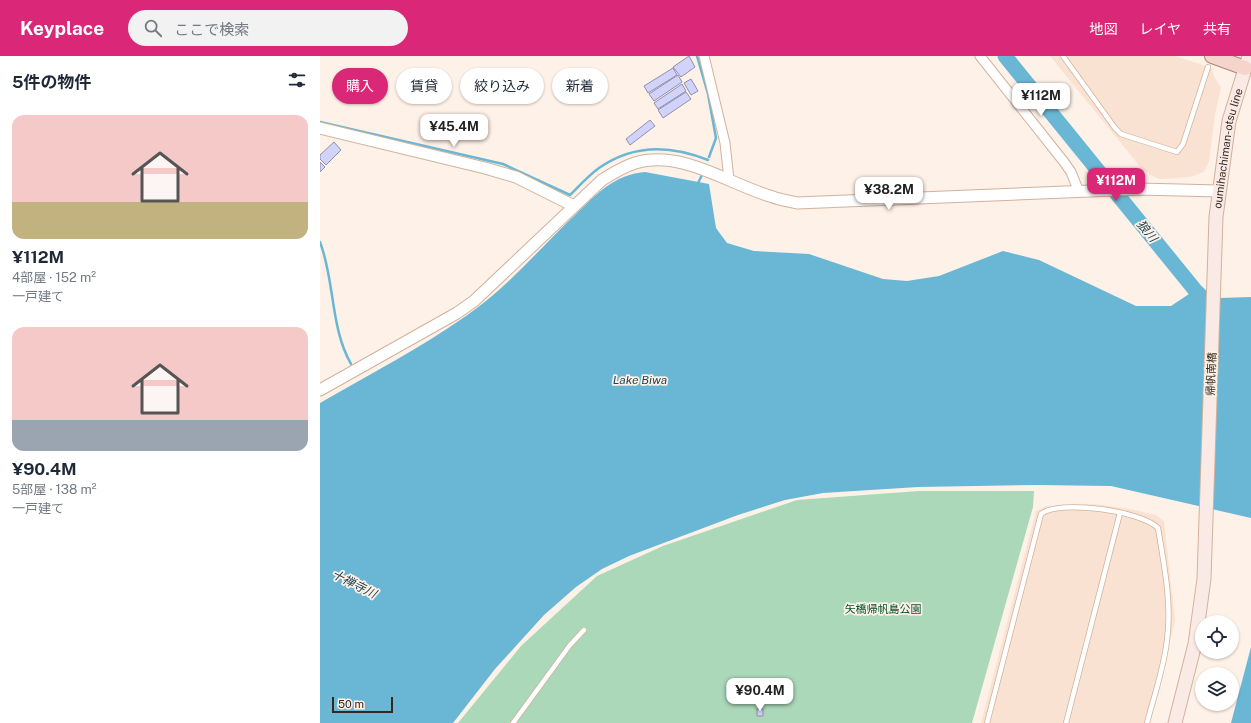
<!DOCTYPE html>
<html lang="ja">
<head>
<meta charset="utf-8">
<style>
	:root { --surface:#fff; --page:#f2f2f3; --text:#1f2937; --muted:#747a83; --accent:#db2777 }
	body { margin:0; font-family:"Public Sans","Noto Sans JP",sans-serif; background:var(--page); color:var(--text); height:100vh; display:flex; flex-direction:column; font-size:15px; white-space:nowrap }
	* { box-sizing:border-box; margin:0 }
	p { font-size:13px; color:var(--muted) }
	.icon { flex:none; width:22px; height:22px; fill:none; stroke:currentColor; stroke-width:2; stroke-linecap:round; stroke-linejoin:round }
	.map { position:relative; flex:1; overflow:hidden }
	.sheet { display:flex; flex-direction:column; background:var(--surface); width:320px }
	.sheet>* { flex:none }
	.top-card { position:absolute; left:12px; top:12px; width:380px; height:36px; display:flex; gap:8px }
	.tools { position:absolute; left:875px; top:559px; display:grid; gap:8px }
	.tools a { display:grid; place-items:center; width:44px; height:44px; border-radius:50%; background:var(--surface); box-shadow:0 1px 3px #0004; font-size:20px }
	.scale { position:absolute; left:12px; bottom:10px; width:61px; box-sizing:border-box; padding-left:4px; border:2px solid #34281f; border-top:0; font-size:11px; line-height:14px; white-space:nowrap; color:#34281f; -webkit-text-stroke:3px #fef1e7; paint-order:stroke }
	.price { position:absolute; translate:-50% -34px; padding:0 9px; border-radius:8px; background:#fff; color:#222; font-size:13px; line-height:26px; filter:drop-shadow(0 1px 2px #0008) }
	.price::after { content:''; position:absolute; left:50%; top:24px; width:12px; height:9px; margin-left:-6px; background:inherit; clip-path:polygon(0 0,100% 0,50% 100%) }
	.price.active { background:var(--accent); color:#fff }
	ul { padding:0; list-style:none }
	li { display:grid; align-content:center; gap:8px; height:212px; padding:0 12px }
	li span { display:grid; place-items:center; height:124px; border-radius:12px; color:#555 }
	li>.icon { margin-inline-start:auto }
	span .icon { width:72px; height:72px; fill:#fffc; stroke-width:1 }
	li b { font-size:17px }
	h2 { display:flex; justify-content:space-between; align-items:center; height:48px; padding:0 12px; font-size:17px }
	.chip { padding:0 14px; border-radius:18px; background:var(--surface); box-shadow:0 1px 3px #0004; font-size:14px; line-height:36px }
	.chip.active { background:var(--accent); color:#fff }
	header { display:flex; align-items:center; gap:24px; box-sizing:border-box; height:56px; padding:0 20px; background:var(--accent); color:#fff }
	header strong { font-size:19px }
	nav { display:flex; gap:22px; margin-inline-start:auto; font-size:14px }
	.search { width:280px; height:36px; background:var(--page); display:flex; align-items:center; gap:10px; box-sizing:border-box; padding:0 14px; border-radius:22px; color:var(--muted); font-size:15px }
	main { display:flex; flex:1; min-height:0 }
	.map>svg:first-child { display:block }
	.built { fill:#fae2d2 }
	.green { fill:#aad8b9 }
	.water { fill:#69b7d5 }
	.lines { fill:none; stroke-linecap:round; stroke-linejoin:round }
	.stream { stroke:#69b7d5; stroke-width:2.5 }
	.river { stroke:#69b7d5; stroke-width:15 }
	.building { fill:#d2d3fa; stroke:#8f8faf }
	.service-casing { stroke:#d1b29c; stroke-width:6 }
	.minor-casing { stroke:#d1b29c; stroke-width:11 }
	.tertiary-casing { stroke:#d1b29c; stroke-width:13 }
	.secondary-casing { stroke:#d1b29c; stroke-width:15 }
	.primary-casing { stroke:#ac8678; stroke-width:16 }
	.service { stroke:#fff; stroke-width:4.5 }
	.minor { stroke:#fff; stroke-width:9 }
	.tertiary { stroke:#fff; stroke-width:11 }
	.secondary { stroke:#faeae5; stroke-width:13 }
	.primary { stroke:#f4d4cb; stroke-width:14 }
	.labels { text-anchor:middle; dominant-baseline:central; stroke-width:3.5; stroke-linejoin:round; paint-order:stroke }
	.street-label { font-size:11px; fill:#34281f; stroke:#fef1e7 }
	.park-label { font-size:11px; fill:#04542f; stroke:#fef1e7 }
	.water-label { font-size:12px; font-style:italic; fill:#204451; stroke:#fef1e7 }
</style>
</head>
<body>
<header>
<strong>Keyplace</strong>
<div class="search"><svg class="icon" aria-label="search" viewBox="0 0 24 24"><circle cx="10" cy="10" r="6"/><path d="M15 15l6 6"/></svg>ここで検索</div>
<nav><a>地図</a><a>レイヤ</a><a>共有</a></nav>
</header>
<main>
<section class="sheet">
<h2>5件の物件<svg class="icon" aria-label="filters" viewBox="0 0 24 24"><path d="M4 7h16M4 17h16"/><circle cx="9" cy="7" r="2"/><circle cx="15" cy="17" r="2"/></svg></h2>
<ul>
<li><span style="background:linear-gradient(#f6c9c9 70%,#c2b280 0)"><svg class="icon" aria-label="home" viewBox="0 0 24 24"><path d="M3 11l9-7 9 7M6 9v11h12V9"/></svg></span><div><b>¥112M</b><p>4部屋 · 152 m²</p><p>一戸建て</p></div></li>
<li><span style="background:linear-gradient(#f6c9c9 75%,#9aa5b1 0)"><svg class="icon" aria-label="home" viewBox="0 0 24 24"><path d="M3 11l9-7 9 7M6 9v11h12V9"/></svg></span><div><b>¥90.4M</b><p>5部屋 · 138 m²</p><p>一戸建て</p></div></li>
</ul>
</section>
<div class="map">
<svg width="931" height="667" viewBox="0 0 931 667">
	<rect width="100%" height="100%" fill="#fef1e7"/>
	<g class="built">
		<polygon points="730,0 855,0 892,12 894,21 901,31 895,59 889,105 884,116 870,121 840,123 832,120 822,113"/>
		<polygon points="774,448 810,453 836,459 844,465 855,564 830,667 661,667 716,455 726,450"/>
	</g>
	<polygon class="green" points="599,435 714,435 713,451 652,667 138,667 201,590 277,520 343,490 477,444"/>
	<g class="water">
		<path d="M 325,116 L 389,128 L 396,172 L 407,187 L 434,195 L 489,198 L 563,223 L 587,225 L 619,220 L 683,195 L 719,204 L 816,250 L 851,250 L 875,234 L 899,242 L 931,241 L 931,462 L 791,430 L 717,429 L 598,431 L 503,437 L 465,444 L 418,459 L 309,500 L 282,513 L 256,531 L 224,559 L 175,613 L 133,667 L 0,667 L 0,347 C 49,319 100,292 146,260 C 187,232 219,193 255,159 C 277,138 293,119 325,116 Z"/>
		<polygon points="931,591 931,667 911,667"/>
	</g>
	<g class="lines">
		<g class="stream">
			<polyline points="377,0 388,38 396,82 389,101"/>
			<path d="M 0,66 L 183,108 L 250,139 C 259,130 269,119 279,112 C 313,88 351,89 388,104"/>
			<polyline points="377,129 383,117"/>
			<path d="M 0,186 C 15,225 10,271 31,308"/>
		</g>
		<polyline class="river" points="685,0 875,234 890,249"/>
	</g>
	<g class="building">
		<polygon points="369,0 375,11 361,21 353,11"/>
		<polygon points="353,12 357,19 328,37 324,30"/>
		<polygon points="358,19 362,26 334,45 329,38"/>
		<polygon points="371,23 378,35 371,39 364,27"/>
		<polygon points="362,28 366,35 338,53 334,47"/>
		<polygon points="366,36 371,43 343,62 338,54"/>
		<polygon points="330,64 335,70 310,89 306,83"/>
		<polygon points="14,86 21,94 6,109 0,103 0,99"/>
		<polygon points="0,106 5,111 0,116"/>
		<rect x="437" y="653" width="6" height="7"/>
	</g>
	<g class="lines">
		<defs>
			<g id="service">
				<polyline points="743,0 795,72 801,78 857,96 863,88 888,11"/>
				<polyline points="193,667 250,589 264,574"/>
				<path d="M 667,667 L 721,458 C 739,443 822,455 838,472 C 844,509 852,547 847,584 C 844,612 834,640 827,667"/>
				<polyline points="746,667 800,457"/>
			</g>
			<g id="minor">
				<polyline points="384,0 405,87 409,124"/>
				<polyline points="660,0 744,106 751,116 759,136"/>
			</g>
			<g id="tertiary">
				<polyline points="0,72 165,112 196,121 254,150"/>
				<path d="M 0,334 L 137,257 L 154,245 L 282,124 C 293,117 303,111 315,107 C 362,93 410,129 453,141 C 460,144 469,145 477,147 L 819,133 L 899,135"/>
			</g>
			<g id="secondary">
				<path id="s1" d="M 855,667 L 875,588 L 884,523 L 896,161 L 909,65 L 929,0"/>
			</g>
			<polyline id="primary" points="892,0 925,12"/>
		</defs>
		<use href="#service" class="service-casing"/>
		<use href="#minor" class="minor-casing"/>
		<use href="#tertiary" class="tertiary-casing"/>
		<use href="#secondary" class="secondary-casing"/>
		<use href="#primary" class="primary-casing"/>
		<use href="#service" class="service"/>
		<use href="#minor" class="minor"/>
		<use href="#tertiary" class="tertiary"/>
		<use href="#secondary" class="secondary"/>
		<use href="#primary" class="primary"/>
	</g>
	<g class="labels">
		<g class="street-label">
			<text stroke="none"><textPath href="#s1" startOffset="579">oumihachiman-otsu line</textPath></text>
			<text transform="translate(891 318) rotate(-88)">帰帆南橋</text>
		</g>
		<g class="park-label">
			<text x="563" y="553">矢橋帰帆島公園</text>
		</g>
		<g class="water-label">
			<text transform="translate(827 175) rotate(51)">狼川</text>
			<text x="320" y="324">Lake Biwa</text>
			<text transform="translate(34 528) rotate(27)">十禅寺川</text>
		</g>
	</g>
</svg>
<div class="tools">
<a><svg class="icon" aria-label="locate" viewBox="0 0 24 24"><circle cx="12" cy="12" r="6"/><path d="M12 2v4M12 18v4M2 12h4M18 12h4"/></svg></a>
<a><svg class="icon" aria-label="layers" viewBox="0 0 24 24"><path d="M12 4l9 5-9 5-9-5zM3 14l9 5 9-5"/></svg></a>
</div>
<div class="scale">50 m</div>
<b class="price" style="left:721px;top:61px">¥112M</b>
<b class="price" style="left:134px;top:92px">¥45.4M</b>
<b class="price active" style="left:796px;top:146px">¥112M</b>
<b class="price" style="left:569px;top:155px">¥38.2M</b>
<b class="price" style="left:440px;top:656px">¥90.4M</b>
<div class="top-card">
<a class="chip active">購入</a>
<a class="chip">賃貸</a>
<a class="chip">絞り込み</a>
<a class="chip">新着</a>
</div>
</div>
</main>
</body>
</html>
